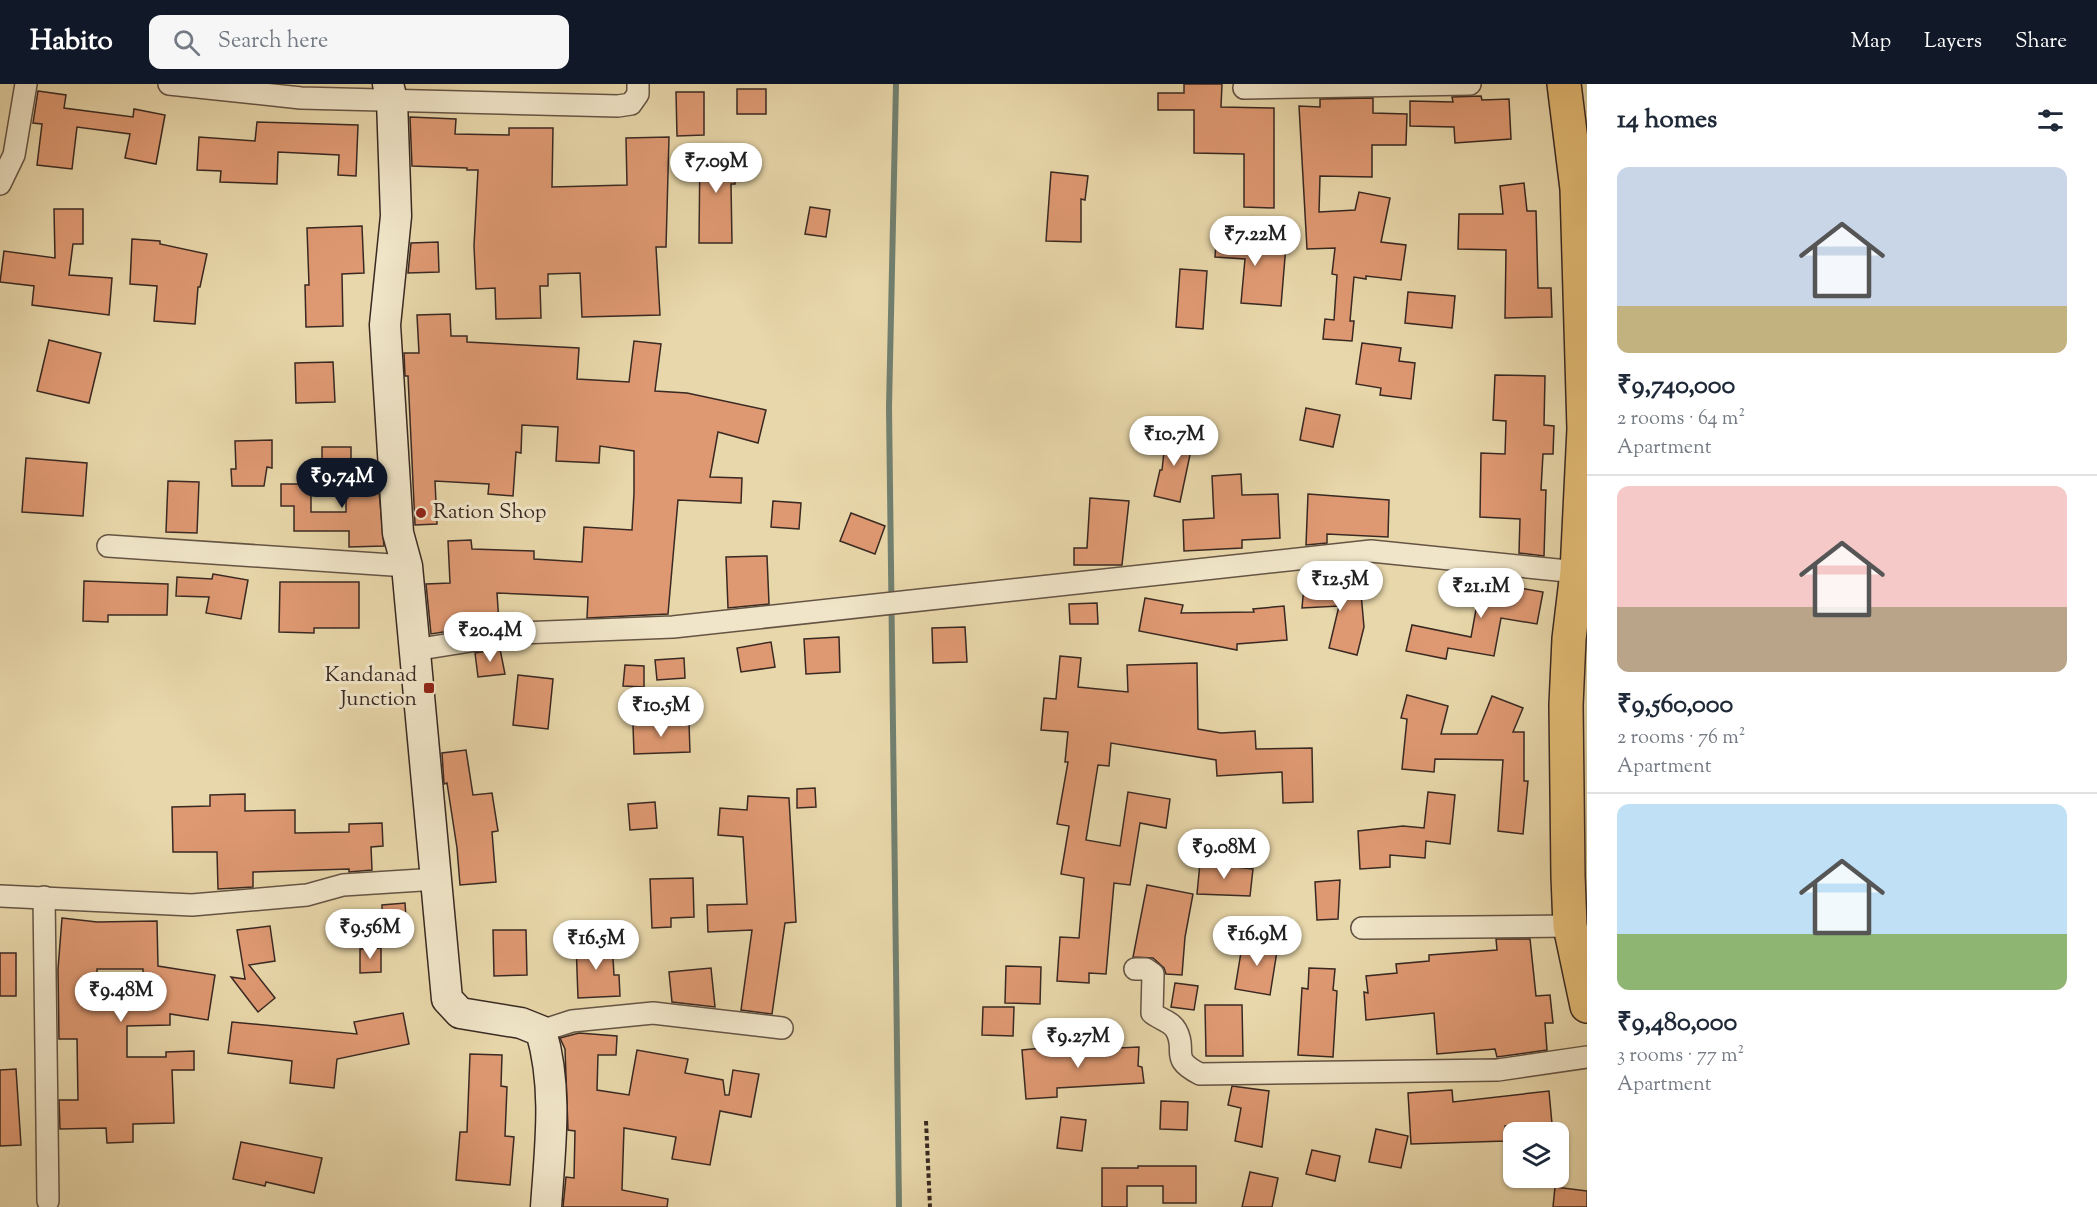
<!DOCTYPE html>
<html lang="en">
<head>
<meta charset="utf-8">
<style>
	:root { --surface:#fff; --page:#f6f6f7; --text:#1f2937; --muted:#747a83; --line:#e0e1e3; --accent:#111827 }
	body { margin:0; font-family:"Sorts Mill Goudy",serif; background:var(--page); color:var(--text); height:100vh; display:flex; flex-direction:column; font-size:22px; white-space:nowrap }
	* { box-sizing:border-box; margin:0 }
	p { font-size:20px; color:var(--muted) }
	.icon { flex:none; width:33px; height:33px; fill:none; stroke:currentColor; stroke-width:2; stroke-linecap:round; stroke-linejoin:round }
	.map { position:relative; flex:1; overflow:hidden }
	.side { display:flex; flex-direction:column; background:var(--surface); width:510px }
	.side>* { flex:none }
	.controls { position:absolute; left:1503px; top:1038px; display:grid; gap:12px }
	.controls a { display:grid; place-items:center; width:66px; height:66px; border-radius:12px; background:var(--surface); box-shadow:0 2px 4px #0004; font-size:30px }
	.price { position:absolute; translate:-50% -51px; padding:0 14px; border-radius:21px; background:#fff; color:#222; font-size:20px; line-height:39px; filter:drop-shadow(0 2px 3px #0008) }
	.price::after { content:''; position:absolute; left:50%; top:36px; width:18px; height:14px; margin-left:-9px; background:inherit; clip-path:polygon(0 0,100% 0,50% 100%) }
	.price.on { background:var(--accent); color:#fff }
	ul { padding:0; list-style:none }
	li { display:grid; align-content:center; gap:12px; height:318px; padding:0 30px }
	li+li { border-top:2px solid var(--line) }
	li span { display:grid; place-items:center; height:186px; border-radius:12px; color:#555 }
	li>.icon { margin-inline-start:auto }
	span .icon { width:108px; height:108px; fill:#fffc; stroke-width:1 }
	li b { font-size:26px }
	h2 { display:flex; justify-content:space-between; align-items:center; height:72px; padding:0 30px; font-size:26px }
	header { display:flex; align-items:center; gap:36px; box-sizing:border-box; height:84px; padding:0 30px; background:var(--accent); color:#fff }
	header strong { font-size:28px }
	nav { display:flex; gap:33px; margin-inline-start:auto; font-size:21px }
	.search { width:420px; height:54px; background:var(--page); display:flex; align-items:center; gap:15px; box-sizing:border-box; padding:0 21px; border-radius:12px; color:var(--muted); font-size:22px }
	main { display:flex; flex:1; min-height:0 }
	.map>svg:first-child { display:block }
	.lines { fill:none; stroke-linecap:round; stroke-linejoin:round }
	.stream { stroke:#728070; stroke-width:6 }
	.building { fill:#df9972; stroke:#392922; stroke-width:1.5; fill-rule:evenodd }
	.minor-casing { stroke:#655444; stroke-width:24 }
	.secondary-casing { stroke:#392922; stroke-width:33 }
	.primary-casing { stroke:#392922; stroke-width:36 }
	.path { stroke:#392922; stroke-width:4; stroke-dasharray:4.5 3; stroke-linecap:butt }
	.minor { stroke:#f0e5c8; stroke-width:21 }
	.secondary { stroke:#f0e5c8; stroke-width:30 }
	.primary { stroke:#e4bc75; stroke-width:33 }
	.poi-dot { fill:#8f2418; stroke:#f0e5c8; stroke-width:2 }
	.labels { text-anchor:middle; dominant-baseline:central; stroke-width:6; stroke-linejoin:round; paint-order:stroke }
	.poi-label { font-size:21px; fill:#392922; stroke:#f0e5c8; text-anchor:start }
</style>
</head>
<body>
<header>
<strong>Habito</strong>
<div class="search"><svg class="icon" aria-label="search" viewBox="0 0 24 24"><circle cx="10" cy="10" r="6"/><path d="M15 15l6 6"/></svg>Search here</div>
<nav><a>Map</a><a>Layers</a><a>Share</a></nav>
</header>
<main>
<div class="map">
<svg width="1587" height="1123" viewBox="0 0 1587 1123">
	<rect width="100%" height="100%" fill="#e8d7aa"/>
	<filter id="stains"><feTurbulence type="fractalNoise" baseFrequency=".00333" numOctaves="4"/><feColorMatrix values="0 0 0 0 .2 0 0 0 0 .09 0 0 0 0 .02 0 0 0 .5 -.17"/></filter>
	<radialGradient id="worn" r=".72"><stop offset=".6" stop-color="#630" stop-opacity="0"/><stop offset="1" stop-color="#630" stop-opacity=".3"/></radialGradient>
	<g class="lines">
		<polyline class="stream" points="896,0 889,323 899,1123"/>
	</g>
	<g class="building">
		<polygon points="1184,0 1222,0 1221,23 1274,24 1274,124 1244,123 1244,70 1194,69 1194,26 1158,26 1158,9 1184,9"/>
		<rect x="737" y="5" width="29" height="25"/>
		<polygon points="38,7 66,11 64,24 133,33 134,25 165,31 156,80 125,74 130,50 77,43 72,85 37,81 42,40 33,39"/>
		<polygon points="676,8 704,8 704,51 677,52"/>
		<polygon points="1481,12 1482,16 1509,15 1511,55 1455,59 1454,43 1410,42 1410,17 1453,18 1452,13"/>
		<polygon points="1373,14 1373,29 1407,30 1406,61 1372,61 1372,93 1320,92 1319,128 1355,126 1359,108 1390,114 1381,158 1406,161 1401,196 1366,192 1366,195 1354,193 1350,237 1354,237 1352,257 1323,255 1325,235 1334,236 1337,191 1332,190 1335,164 1307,165 1299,22 1320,23 1320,15"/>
		<polygon points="410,33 456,35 455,50 509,51 509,44 553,44 552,103 627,101 626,54 669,53 666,163 656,163 660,231 582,233 580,189 548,190 548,202 540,202 541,234 496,235 495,204 476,205 474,162 478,86 467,86 467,84 412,82"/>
		<polygon points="257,38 358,41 356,92 338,91 339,71 278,68 277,100 220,98 221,87 197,86 199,53 255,57"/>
		<polygon points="735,62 735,100 731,100 732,159 699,159 700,63"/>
		<polygon points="1051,88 1088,92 1085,116 1081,115 1081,158 1046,157"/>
		<polygon points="1524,99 1527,127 1536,127 1538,204 1551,204 1552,233 1505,234 1506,166 1458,165 1459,130 1503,130 1500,102"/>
		<polygon points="810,123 830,126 826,153 805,150"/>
		<polygon points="54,125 83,125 83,160 73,160 69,191 112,194 109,231 32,221 34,202 0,198 4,167 55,174"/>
		<polygon points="362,142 364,189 342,190 343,242 306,243 305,201 309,201 307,144"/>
		<polygon points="1217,144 1242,146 1241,157 1286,161 1281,222 1241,219 1245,175 1215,173"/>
		<polygon points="132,155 160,157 160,160 207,170 200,203 198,203 195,240 154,237 157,202 130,200"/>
		<polygon points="438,158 439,188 408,189 411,159"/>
		<polygon points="1180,185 1207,187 1203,245 1176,243"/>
		<polygon points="1408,208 1455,212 1452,244 1405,239"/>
		<polygon points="450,230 451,252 467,252 467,258 579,264 577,295 629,298 634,257 661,260 655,307 687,309 766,326 758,359 718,348 710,393 742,394 741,419 678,416 668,530 587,534 588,513 497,509 499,539 431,550 426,500 450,499 448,457 471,456 472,465 534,467 534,475 582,478 584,443 632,446 634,409 634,367 600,362 599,379 556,377 558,343 522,341 521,369 516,368 513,412 488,410 489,400 435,397 437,440 415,441 408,292 405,292 404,269 419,269 417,231"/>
		<polygon points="49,256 101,269 89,319 37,307"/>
		<polygon points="1362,259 1401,264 1399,277 1415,279 1411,315 1380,311 1381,304 1356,300"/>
		<polygon points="333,278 335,318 296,319 295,279"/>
		<polygon points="1495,291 1545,292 1544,341 1554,342 1553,370 1543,370 1541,406 1546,406 1544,472 1519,469 1520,435 1480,433 1481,369 1505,370 1506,337 1493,336"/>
		<polygon points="1306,324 1340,331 1333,363 1300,356"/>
		<polygon points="1166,349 1194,352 1180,418 1154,412 1160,386 1162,386"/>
		<polygon points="272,356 272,384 267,383 264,402 232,402 231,385 236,385 235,357"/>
		<rect x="322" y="363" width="29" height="18"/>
		<polygon points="26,374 87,379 83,432 22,428"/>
		<polygon points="346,385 377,385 384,462 349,463 349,447 294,447 294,422 281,422 281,400 311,400 311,428 346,428"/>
		<polygon points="1241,390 1242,411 1278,410 1280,454 1242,456 1242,464 1184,467 1183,436 1214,434 1212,392"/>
		<polygon points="168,397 199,398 197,449 166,448"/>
		<polygon points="1308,410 1389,416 1388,453 1327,450 1327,459 1306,461"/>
		<polygon points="1090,414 1129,417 1122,481 1074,481 1074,464 1087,464"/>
		<polygon points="773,417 801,419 799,445 771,443"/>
		<polygon points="851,429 885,442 875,470 840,457"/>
		<polygon points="767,472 769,520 728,524 726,473"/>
		<polygon points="213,490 248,496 241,535 206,529 209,513 176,512 177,493 212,495"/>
		<polygon points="1470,490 1509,497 1508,502 1543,508 1537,540 1501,534 1494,572 1448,564 1446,575 1406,567 1412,541 1471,553 1477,520 1465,518"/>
		<polygon points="84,497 168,500 167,531 108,531 108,538 83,537"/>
		<polygon points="280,498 359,498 359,544 314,544 314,549 279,548"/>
		<polygon points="1360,498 1364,543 1357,571 1329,564 1339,522 1302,524 1304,502"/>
		<polygon points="1145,514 1183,521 1181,529 1254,528 1253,525 1284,522 1287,556 1237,560 1237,566 1139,547"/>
		<polygon points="1097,519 1098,540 1070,540 1069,520"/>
		<polygon points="965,543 967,578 933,579 932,544"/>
		<polygon points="839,553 840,588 806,590 804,555"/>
		<polygon points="771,558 775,583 741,588 737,564"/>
		<polygon points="500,565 505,590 478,593 475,569"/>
		<polygon points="1060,572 1081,574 1078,603 1128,608 1127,581 1197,579 1198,645 1221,649 1255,647 1256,665 1312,664 1313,718 1283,719 1282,688 1217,692 1216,676 1111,659 1109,682 1098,681 1086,756 1120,762 1128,708 1170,715 1166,744 1140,739 1130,801 1114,799 1106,890 1089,889 1089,899 1057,897 1060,853 1079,854 1084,794 1061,790 1069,742 1057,740 1068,678 1065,678 1068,648 1041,646 1044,614 1056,615"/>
		<polygon points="684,574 685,594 657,596 655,576"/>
		<polygon points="625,581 644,582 644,603 623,602"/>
		<polygon points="518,591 553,595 548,645 513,641"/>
		<polygon points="1407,611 1448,622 1441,650 1477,650 1492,612 1523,624 1513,648 1524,648 1524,697 1528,697 1523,750 1498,747 1503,676 1435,675 1434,688 1402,685 1407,635 1401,634"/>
		<polygon points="689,639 690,668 634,670 633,641"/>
		<polygon points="466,666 473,711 492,709 498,747 492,748 496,798 460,801 457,764 447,699 444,700 442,669"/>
		<polygon points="815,704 816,723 797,724 797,705"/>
		<polygon points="1428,708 1455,711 1450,760 1426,757 1425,774 1390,771 1390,783 1360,785 1358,747 1403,742 1424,744"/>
		<polygon points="245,710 245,727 295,726 295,749 349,748 349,740 382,739 383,762 371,763 372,786 349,788 349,785 253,788 253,803 218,805 217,768 173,768 172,723 210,722 210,711"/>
		<polygon points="748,712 789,714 796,838 785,839 772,930 741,926 752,846 708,848 707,821 747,820 743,753 718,751 720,724 747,726"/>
		<polygon points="655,718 657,744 630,746 628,720"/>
		<polygon points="1200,779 1253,785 1250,812 1197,810"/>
		<polygon points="693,794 694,833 671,834 671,843 652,844 650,795"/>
		<polygon points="1340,796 1338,835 1317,836 1315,798"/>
		<polygon points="1147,801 1193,810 1185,853 1182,891 1166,890 1164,884 1153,874 1133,873"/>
		<polygon points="405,819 407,847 383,849 382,821"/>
		<path d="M 62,834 L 97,838 L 157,837 L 158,882 L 215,891 L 208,936 L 170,930 L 170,941 L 127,942 L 127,973 L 166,973 L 166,968 L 194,967 L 194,986 L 172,986 L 174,1039 L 133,1040 L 133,1058 L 107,1059 L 106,1044 L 60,1045 L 59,1016 L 78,1016 L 77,955 L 59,955 L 58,885 ZM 97,885 L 143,885 L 143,917 L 97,918 Z"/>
		<polygon points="270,842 275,877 249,881 275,914 258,928 231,893 245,895 237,846"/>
		<polygon points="493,846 526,846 527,891 494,892"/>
		<polygon points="1496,855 1530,855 1536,912 1550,911 1553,939 1545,939 1547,966 1497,973 1495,965 1437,970 1434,929 1366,936 1364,908 1368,909 1366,892 1397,889 1396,880 1429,877 1429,871 1497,866"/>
		<polygon points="1243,856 1278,861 1270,911 1235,905"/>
		<polygon points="612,858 614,891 619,891 620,912 578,914 576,859"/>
		<polygon points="381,864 381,888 360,889 360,865"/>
		<rect x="0" y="869" width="16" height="43"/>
		<polygon points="1006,882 1041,883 1040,920 1005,919"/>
		<polygon points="711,884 715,923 672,918 669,888"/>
		<polygon points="1309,884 1335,885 1333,906 1337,907 1333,973 1298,971 1302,904 1308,905"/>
		<polygon points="1175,899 1198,902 1194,926 1171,923"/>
		<polygon points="1205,921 1242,921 1243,972 1206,972"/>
		<polygon points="983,923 1014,923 1013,952 982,951"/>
		<polygon points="403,929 409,960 337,975 334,1004 290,999 292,977 228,969 232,938 357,950 354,938"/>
		<polygon points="579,949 617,952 616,971 598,971 597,1006 629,1011 637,966 688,975 685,989 723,996 725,1011 729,1011 733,986 759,990 751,1033 720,1027 710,1081 672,1075 676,1053 624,1044 622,1106 668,1115 667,1123 563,1123 566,1093 574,1094 575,1047 568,1046 565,965 560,954"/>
		<polygon points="1053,963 1053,967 1139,963 1138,982 1142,983 1144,999 1057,1004 1057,1013 1026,1015 1022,966"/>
		<polygon points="470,970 502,971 501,1002 507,1003 505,1052 514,1053 510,1101 456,1096 460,1048 467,1048"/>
		<polygon points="16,985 21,1061 0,1062 0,986"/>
		<polygon points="1232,1002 1269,1007 1262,1063 1235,1057 1241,1024 1228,1021"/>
		<polygon points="1452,1006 1453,1018 1549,1007 1552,1040 1505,1042 1506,1057 1411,1060 1408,1009"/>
		<polygon points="1161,1017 1188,1018 1187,1046 1160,1045"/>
		<polygon points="1061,1033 1086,1036 1082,1067 1057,1064"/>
		<polygon points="1376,1045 1408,1052 1401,1084 1369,1078"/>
		<polygon points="241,1058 322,1074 314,1109 266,1098 265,1102 233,1095"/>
		<polygon points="1312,1066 1340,1072 1335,1097 1306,1090"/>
		<polygon points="1138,1082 1196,1082 1196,1119 1163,1119 1163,1102 1127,1102 1127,1123 1102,1123 1102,1084 1138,1084"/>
		<polygon points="1250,1088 1278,1094 1272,1123 1242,1123"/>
		<polygon points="1555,1103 1587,1107 1587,1123 1553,1123"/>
	</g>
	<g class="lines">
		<defs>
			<g id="minor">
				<polyline points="169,0 301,14 618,22 631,20 638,10 638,0"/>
				<polyline points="1244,4 1470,0"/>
				<polyline points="0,100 14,71 26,0"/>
				<polyline points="108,462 407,482"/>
				<polyline points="414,566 520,549 673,543 1371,467 1577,488"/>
				<polyline points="0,812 192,821 307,811 343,801 437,795"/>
				<polyline points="44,813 48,1117"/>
				<polyline points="1362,844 1570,842"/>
				<path d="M 1135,885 L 1146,885 L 1153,890 L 1152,929 C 1159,935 1171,937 1176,946 C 1188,967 1168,974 1200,990 L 1498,986 L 1587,973"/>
				<polyline points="541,947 572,937 653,929 782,944"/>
			</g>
			<path id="secondary" d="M 388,0 L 392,16 L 396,132 L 385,241 L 398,449 L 407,482 L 447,915 L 460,929 L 521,939 L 541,947 C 558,1004 550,1064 546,1123"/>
			<polyline id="primary" points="1564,0 1577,105 1584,345 1577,488 1569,555 1566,621 1568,792 1570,842 1587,922"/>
		</defs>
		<use href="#minor" class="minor-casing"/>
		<use href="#secondary" class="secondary-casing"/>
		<use href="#primary" class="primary-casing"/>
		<polyline class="path" points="926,1037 930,1123"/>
		<use href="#minor" class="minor"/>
		<use href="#secondary" class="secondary"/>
		<use href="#primary" class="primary"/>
	</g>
	<g class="poi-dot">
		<circle cx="421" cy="429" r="6"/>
		<rect x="423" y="598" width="12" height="12" rx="3"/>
	</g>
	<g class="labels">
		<g class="poi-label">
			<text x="433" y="429">Ration Shop</text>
			<text x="417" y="592" text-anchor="end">Kandanad<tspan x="417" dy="24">Junction</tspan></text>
		</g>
	</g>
	<rect width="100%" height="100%" filter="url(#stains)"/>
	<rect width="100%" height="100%" fill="url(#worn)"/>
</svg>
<div class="controls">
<a><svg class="icon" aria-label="layers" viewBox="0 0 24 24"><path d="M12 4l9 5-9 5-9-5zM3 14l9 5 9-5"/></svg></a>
</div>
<b class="price" style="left:716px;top:110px">₹7.09M</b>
<b class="price" style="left:1255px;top:183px">₹7.22M</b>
<b class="price" style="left:1174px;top:383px">₹10.7M</b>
<b class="price on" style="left:342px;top:425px">₹9.74M</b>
<b class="price" style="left:1340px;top:528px">₹12.5M</b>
<b class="price" style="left:1481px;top:535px">₹21.1M</b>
<b class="price" style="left:490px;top:579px">₹20.4M</b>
<b class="price" style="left:661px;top:654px">₹10.5M</b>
<b class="price" style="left:1224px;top:796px">₹9.08M</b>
<b class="price" style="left:370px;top:876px">₹9.56M</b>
<b class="price" style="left:1257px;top:883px">₹16.9M</b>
<b class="price" style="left:596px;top:887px">₹16.5M</b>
<b class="price" style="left:121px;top:939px">₹9.48M</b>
<b class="price" style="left:1078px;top:985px">₹9.27M</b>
</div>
<section class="side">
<h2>14 homes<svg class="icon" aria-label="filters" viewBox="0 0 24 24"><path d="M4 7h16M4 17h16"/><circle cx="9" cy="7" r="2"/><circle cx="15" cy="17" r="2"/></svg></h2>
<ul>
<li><span style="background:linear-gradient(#c9d6e8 75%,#c2b280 0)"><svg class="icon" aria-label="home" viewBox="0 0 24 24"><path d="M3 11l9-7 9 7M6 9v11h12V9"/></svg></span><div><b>₹9,740,000</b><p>2 rooms · 64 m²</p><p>Apartment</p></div></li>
<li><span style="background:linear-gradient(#f6c9c9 65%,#b9a48a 0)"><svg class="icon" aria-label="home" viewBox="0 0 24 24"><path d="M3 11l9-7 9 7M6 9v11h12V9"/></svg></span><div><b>₹9,560,000</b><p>2 rooms · 76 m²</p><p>Apartment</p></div></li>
<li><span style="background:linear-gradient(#bfe0f5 70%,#8fb573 0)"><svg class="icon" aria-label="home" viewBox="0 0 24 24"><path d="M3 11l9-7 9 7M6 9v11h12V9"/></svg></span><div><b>₹9,480,000</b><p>3 rooms · 77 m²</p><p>Apartment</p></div></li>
</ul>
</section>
</main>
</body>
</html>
